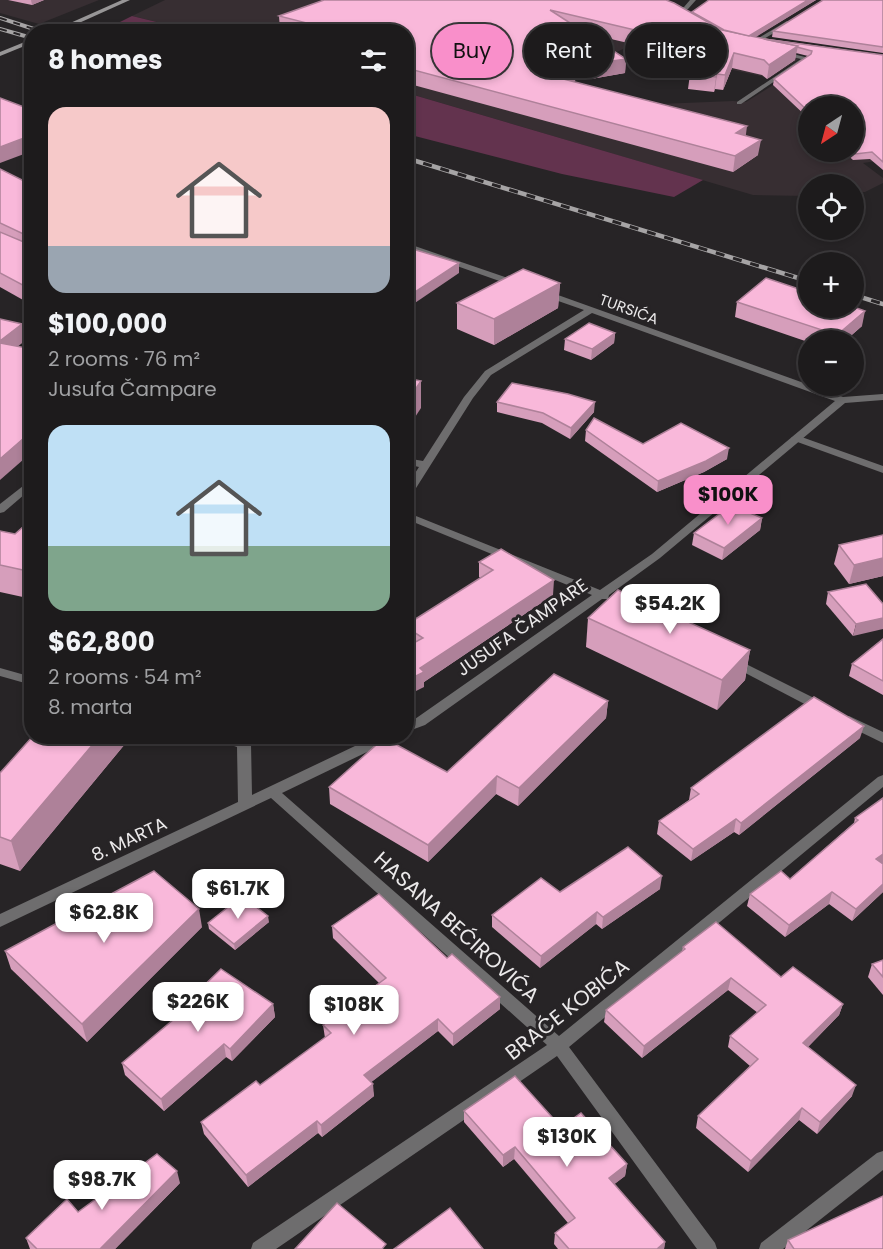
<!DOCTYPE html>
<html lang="en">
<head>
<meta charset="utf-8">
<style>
	:root { --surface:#1d1b1c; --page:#252425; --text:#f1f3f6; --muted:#a0a1a3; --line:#3b393b; --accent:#f98fca }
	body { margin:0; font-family:Poppins,sans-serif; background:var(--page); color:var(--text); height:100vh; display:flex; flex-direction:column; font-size:22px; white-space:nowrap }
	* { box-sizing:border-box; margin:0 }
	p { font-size:20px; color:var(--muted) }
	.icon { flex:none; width:33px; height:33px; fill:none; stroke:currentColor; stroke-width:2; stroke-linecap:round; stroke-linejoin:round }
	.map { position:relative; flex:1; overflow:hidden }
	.drawer { position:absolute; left:24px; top:24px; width:390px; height:720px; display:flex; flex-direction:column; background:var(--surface); border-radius:24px; box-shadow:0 3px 9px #0003,0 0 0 2px var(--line) }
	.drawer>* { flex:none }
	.top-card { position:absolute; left:432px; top:24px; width:360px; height:54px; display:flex; gap:12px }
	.needle { width:39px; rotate:216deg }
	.buttons { position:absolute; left:798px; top:96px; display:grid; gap:12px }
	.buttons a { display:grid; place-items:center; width:66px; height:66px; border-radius:50%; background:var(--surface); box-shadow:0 3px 9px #0003,0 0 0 2px var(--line); font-size:30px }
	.price { position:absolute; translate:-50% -51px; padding:0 14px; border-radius:12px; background:#fff; color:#222; font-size:20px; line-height:39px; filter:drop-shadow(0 2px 3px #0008) }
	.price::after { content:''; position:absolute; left:50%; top:36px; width:18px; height:14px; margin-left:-9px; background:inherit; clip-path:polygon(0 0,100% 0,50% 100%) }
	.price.on { background:var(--accent); color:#111 }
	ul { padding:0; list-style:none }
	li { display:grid; align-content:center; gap:12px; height:318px; padding:0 24px }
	li span { display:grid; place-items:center; height:186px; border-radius:18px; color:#555 }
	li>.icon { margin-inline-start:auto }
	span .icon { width:108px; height:108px; fill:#fffc; stroke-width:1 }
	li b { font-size:26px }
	h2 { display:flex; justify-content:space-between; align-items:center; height:72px; padding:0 24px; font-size:26px }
	.chip { padding:0 21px; border-radius:27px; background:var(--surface); box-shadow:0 3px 9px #0003,0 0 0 2px var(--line); font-size:21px; line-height:54px }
	.chip.on { background:var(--accent); color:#111 }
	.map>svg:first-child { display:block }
	.built { fill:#372e32; fill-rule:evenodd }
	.green { fill:#63334e }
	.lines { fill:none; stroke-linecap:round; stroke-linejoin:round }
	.lane { fill:#6e6d6e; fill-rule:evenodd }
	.street { fill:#6e6d6e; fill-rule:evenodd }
	.secondary { fill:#989697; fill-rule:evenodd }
	.rail-far1-casing { stroke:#a6a4a5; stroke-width:4 }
	.rail-casing { stroke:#a6a4a5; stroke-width:4.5 }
	.rail-far1 { stroke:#272426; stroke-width:2; stroke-dasharray:7; stroke-linecap:butt }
	.rail { stroke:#272426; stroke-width:3; stroke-dasharray:9; stroke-linecap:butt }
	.wall { fill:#d69ebb }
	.shaded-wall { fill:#ae8199 }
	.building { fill:#f9b8da; stroke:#ae8199; stroke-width:1.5 }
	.labels { text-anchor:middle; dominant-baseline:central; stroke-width:6; stroke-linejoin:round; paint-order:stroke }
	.far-street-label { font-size:15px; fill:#ebe9ea; stroke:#272426 }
	.street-label { font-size:18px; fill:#ebe9ea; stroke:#272426 }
	.near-street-label { font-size:21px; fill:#ebe9ea; stroke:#272426 }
</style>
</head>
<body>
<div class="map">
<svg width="883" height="1249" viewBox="0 0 883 1249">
	<rect width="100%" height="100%" fill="#272426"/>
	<g class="built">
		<polygon points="0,0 99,0 39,24 0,13"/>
		<path d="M 165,0 L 644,0 L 799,59 L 770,78 L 627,47 L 552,84 L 635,105 L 733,101 L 746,102 L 778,82 L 875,93 L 883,160 L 863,163 L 883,178 L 883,183 L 865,192 L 854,193 L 854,184 L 808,184 L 808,196 L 753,195 L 407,93 L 406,32 L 194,31 L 132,16 ZM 808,106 L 854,106 L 854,152 L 808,152 Z"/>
	</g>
	<g class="green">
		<polygon points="132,16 194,31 102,31"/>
		<polygon points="406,93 407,93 703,180 674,197 562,174 407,134"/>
	</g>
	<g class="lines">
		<polygon class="lane" points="796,435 883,466 883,473 792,440 791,438"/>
		<g class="street">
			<polygon points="690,0 696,0 688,9 673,14 673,12 684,7"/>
			<polygon points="787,21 789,24 750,47 745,46"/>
			<polygon points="781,51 809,58 741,104 737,104 737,102 801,59 779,54"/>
			<polygon points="406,243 522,283 523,285 516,287 406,248"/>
			<polygon points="544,290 843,397 883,394 883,400 845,403 660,558 609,595 608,599 602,599 425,725 406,732 406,723 415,719 592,595 406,519 406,512 600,590 652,554 835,401 592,313 491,375 473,398 411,496 406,499 406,487 419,467 406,464 406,458 423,461 464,397 485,371 584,310 541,295 541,291"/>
			<polygon points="0,320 32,334 32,341 0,326"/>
			<polygon points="32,479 32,488 4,512 0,513 0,504"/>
			<polygon points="732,657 828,705 829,708 828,711 818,711 728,664 726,661 728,658"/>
			<polygon points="0,668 32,677 32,685 0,676"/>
			<polygon points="849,716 883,732 883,743 844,724 843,721 844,718"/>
			<polygon points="213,736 241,738 242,736 255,736 251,744 252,795 376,736 395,736 394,739 282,793 559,1036 878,777 883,775 883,787 569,1047 715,1243 717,1249 697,1249 557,1056 276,1249 251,1249 253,1243 547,1045 271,798 0,927 0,914 238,802 237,747 214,739"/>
			<polygon points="883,1151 883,1170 783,1249 759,1249 761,1243 877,1153"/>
		</g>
		<g class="secondary">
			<polygon points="122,0 130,0 59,32 50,32"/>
			<polygon points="32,39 32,43 0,56 0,52"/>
		</g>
		<defs>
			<g id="rail-far1">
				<polyline points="0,18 43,32"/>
				<polyline points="0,29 32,38"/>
			</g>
			<g id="rail">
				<polyline points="406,158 808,281"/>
				<polyline points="854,295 883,304"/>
			</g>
		</defs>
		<use href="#rail-far1" class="rail-far1-casing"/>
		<use href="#rail" class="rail-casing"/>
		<use href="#rail-far1" class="rail-far1"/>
		<use href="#rail" class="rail"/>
	</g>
	<g class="wall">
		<polygon points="8,0 44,0 32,5"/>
		<polygon points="324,0 692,13 709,0 816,0 755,37 883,55 883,170 870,159 853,160 844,152 854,152 808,106 808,118 773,85 774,79 808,56 796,53 795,60 767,79 762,75 732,68 723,90 715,89 714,92 688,89 690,74 697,59 585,33 626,59 625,73 591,79 576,77 575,81 572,82 746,136 758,155 733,172 406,83 406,32 287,32 280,30 279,16"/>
		<polygon points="883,0 883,53 772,37 773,31"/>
		<polygon points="0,169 32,185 32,305 0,287"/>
		<polygon points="560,283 558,308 494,345 457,329 457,303"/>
		<polygon points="737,302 862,326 846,340 808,340 808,342 735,317"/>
		<polygon points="615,333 614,343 591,360 564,350 565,339"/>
		<polygon points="497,402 594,412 570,439 542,423 497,412"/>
		<polygon points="586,430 643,444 727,459 704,472 657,492 585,441"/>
		<polygon points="762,518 760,530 722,560 692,545 694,533"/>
		<polygon points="32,519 32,599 0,592 0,531 15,534"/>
		<polygon points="883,535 883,576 849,584 834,564 839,545"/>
		<polygon points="479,562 553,595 424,682 424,687 410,645 406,642 406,625 481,578 479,577"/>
		<polygon points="866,584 853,636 826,604 828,592"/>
		<polygon points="588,618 750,650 745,680 717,710 586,647"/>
		<polygon points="883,639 883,695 849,676 852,664"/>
		<polygon points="608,701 606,718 518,806 496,794 428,862 330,804 329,787 447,772"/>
		<polygon points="33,736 123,736 125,744 20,871 0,864 0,773"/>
		<polygon points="860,738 739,835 734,832 691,861 657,834 659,821 689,800 691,788"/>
		<polygon points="883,798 883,892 852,921 829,904 785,937 747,906 750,894 790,879 854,823 855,818"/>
		<polygon points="660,889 602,929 596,924 540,968 492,927 492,915 560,892"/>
		<polygon points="269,922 235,950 209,929 208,923"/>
		<polygon points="332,926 447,958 500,997 500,1009 453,1046 438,1031 371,1082 374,1096 322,1137 318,1133 248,1187 204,1134 201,1122 260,1085 325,1038 323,1025 379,983 333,938"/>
		<polygon points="202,927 87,1042 11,969 5,951"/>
		<polygon points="683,947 781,977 843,1004 839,1015 808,1047 852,1096 817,1134 799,1120 748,1172 696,1128 698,1116 750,1066 728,1047 730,1036 758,1013 728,990 642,1058 604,1022 606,1010 682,952"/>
		<polygon points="883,960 883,995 868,977 872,964"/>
		<polygon points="273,1004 275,1017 232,1061 226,1057 164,1111 125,1075 122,1063 178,1016 177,1012"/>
		<polygon points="464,1111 561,1127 627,1164 625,1176 614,1184 665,1242 664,1249 558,1249 554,1244 555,1233 568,1223 514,1159 503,1167 464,1122"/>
		<polygon points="180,1183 115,1249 30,1249 26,1238 78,1212"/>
		<polygon points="788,1240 883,1249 785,1249"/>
	</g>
	<g class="shaded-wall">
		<polygon points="31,0 44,0 32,5"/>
		<polygon points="808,0 816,0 748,42 748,36"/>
		<polygon points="798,46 795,60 767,79 769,65"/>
		<polygon points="734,53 732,68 723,90 725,75"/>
		<polygon points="626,59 625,73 591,79 592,64"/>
		<polygon points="577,63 575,81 535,87 536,72"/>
		<polygon points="717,74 715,89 714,92 716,77"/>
		<polygon points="747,126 745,142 736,133"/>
		<polygon points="32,130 32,151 0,163 0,147"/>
		<polygon points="761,140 758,155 733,172 735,156"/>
		<polygon points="459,263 459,273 406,309 406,298"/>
		<polygon points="560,283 558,308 494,345 494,319"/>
		<polygon points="865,311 862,326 846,340 836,340 837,335"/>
		<polygon points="22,324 26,340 2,359 0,350 0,341"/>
		<polygon points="615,333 614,343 591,360 592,349"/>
		<polygon points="421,381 421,408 406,431 406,403"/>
		<polygon points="595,402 594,412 570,439 571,428"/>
		<polygon points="32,431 32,452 0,480 0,459"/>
		<polygon points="729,448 727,459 704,472 657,492 658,481"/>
		<polygon points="762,518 760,530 722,560 724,548"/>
		<polygon points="883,558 883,576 849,584 854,565"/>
		<polygon points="554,580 553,595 424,682 424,687 406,696 406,681 420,668"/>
		<polygon points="883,618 883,629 853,636 856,624"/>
		<polygon points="750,650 745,680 717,710 722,680"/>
		<polygon points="608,701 606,718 518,806 519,788"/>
		<polygon points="864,726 860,738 739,835 741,823"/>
		<polygon points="100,736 123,736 125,744 20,871 11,841"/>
		<polygon points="497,776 496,794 428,862 428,845"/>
		<polygon points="736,819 734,832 691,861 693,849"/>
		<polygon points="883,854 883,864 876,859"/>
		<polygon points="662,876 660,889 602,929 603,917"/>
		<polygon points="883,884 883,892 852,921 856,909"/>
		<polygon points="832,892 829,904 785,937 789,925"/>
		<polygon points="199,909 202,927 87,1042 82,1024"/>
		<polygon points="597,912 596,924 540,968 541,956"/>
		<polygon points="268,916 269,922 235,950 234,944"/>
		<polygon points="731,978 728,990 642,1058 644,1046"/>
		<polygon points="500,997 500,1009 453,1046 453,1034"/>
		<polygon points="273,1004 275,1017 232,1061 230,1049"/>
		<polygon points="843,1004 839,1015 800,1055 803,1043"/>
		<polygon points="438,1019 438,1031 365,1087 364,1075"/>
		<polygon points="224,1044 226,1057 164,1111 161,1099"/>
		<polygon points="373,1084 374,1096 322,1137 321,1125"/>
		<polygon points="856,1085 852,1096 817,1134 820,1122"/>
		<polygon points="802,1108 799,1120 748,1172 751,1161"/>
		<polygon points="317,1121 318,1133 248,1187 246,1175"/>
		<polygon points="515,1147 514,1159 503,1167 503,1155"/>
		<polygon points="627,1164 625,1176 607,1190 609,1178"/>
		<polygon points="177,1171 180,1183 115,1249 100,1249"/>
		<polygon points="665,1242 664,1249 657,1249"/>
	</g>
	<g class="building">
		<polygon points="324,0 666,0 674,3 722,30 798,46 769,65 764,60 734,53 725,75 717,74 716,77 690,74 703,46 550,10 626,59 592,64 577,63 576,66 536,72 747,126 736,133 761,140 735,156 406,68 406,32 311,32 322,27 279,16"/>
		<polygon points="709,0 808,0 749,36 724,30 692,12"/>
		<polygon points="823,0 883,0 883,47 773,31"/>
		<polygon points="764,39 883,55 883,162 872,152 855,154 852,152 854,152 854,106 808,106 808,111 774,79 811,54 812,51 797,47 798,46"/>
		<polygon points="0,98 32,110 32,130 27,132 32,134 32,135 0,147"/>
		<polygon points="0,169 32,185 32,290 0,273 0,232 31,245 30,237 0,223"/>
		<polygon points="406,247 459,263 406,298"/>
		<polygon points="523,269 560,283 494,319 457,303"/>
		<polygon points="766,278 808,292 808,308 854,307 865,311 837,335 737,302"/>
		<polygon points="0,319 22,324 0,341"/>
		<polygon points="589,323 615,333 592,349 565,339"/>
		<polygon points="0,343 32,349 32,431 0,459"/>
		<polygon points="406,378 421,381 406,403"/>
		<polygon points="512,383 568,394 595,402 571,428 543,413 497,402"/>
		<polygon points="594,418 643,444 681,423 729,448 706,461 658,481 586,430"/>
		<polygon points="731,505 762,518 724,548 694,533"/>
		<polygon points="32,519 32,572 0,565 0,531 15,534"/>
		<polygon points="883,535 883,558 854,565 839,545"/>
		<polygon points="501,549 554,580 420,668 424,672 406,681 406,647 423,638 406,627 406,625 493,570 479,562"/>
		<polygon points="866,584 883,604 883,618 856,624 828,592"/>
		<polygon points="618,590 750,650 722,680 588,618"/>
		<polygon points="883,639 883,681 852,664"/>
		<polygon points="554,674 608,701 519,788 497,776 428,845 329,787 384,738 447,772"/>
		<polygon points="814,697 864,726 741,823 736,819 693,849 659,821 699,794 691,788"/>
		<polygon points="33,736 100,736 11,841 0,837 0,773"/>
		<polygon points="883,798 883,854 876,859 883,864 883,884 856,909 832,892 789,925 750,894 781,871 790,879 858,820 855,818"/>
		<polygon points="628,847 662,876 603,917 597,912 541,956 492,915 541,878 560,892"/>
		<polygon points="154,871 199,909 82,1024 5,951"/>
		<polygon points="379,894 447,958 452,954 500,997 453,1034 438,1019 364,1075 373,1084 321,1125 317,1121 246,1175 201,1122 256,1081 260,1085 331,1033 323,1025 386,978 332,926"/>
		<polygon points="242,896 268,916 234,944 208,923"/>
		<polygon points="716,922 781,977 793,967 843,1004 803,1043 856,1085 820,1122 802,1108 751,1161 698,1116 758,1059 730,1036 766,1005 731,978 644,1046 606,1010 685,949 683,947"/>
		<polygon points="883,960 883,977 872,964"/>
		<polygon points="221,969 273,1004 230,1049 224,1044 161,1099 122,1063 180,1014 177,1012"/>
		<polygon points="515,1076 561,1127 581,1113 627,1164 609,1178 665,1242 657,1249 569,1249 555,1233 575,1218 515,1147 503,1155 464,1111"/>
		<polygon points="157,1154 177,1171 100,1249 37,1249 26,1238 67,1199 78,1212"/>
		<polygon points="883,1196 883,1249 794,1249 788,1240"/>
		<polygon points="337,1203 386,1244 382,1249 295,1249"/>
		<polygon points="450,1208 483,1249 394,1249"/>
	</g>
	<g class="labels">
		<g class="far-street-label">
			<text transform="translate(629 309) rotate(20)">TURSIĆA</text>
		</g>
		<g class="street-label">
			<text transform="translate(522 627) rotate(-35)">JUSUFA ČAMPARE</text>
			<text transform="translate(129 839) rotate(-25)">8. MARTA</text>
		</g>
		<g class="near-street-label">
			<text transform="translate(457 927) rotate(42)">HASANA BEĆIROVIĆA</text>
			<text transform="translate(567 1009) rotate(-38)">BRAĆE KOBIĆA</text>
		</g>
	</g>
</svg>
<div class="buttons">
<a><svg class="needle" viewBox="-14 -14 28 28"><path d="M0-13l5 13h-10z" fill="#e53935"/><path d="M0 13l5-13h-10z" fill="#a0a1a3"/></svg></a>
<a><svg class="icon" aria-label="locate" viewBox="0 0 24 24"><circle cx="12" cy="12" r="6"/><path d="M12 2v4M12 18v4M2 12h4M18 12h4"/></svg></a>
<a>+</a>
<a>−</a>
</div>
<b class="price on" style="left:728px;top:526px">$100K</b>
<b class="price" style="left:670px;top:635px">$54.2K</b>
<b class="price" style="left:238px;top:920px">$61.7K</b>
<b class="price" style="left:104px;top:944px">$62.8K</b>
<b class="price" style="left:198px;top:1033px">$226K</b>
<b class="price" style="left:354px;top:1036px">$108K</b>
<b class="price" style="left:567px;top:1168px">$130K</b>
<b class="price" style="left:102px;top:1211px">$98.7K</b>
<div class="top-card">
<a class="chip on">Buy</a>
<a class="chip">Rent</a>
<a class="chip">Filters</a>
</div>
<section class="drawer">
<h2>8 homes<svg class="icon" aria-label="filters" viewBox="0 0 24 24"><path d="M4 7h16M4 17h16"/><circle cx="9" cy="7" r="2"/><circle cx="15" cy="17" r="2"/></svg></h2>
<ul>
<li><span style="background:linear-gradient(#f6c9c9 75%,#9aa5b1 0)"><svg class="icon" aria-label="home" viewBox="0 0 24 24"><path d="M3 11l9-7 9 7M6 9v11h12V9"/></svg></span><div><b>$100,000</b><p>2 rooms · 76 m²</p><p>Jusufa Čampare</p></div></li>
<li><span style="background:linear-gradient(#bfe0f5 65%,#7fa58c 0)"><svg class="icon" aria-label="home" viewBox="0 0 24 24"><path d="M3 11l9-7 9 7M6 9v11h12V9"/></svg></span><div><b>$62,800</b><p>2 rooms · 54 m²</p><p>8. marta</p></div></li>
</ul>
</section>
</div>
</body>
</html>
